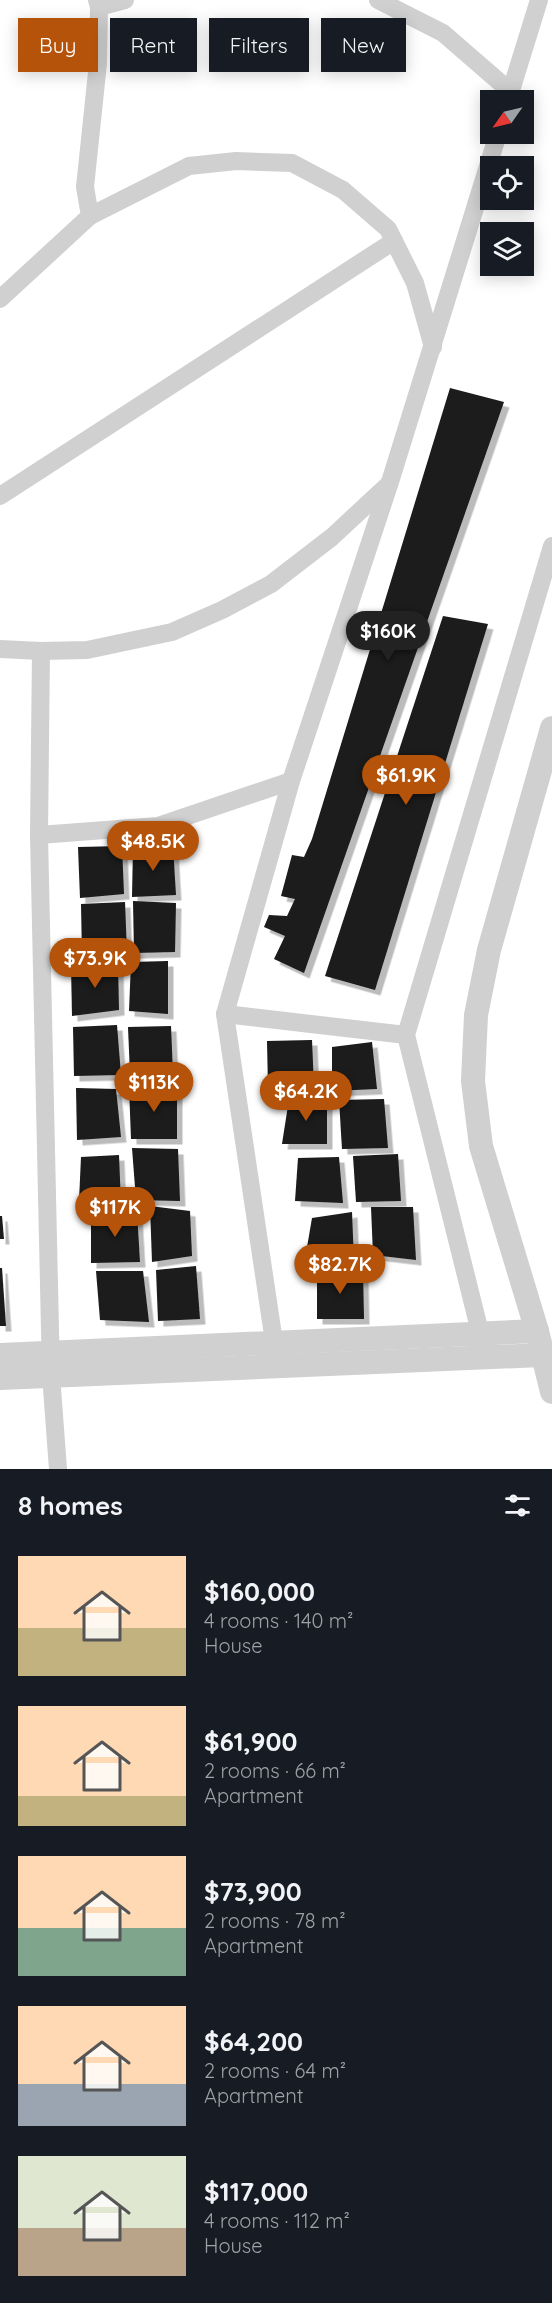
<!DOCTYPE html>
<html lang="en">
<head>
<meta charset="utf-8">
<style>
	:root { --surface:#171b24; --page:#20242c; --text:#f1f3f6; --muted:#9ea1a6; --accent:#b45309 }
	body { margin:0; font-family:Quicksand,sans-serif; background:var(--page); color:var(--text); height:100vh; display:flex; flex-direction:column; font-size:22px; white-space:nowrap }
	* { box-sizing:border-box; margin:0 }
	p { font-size:20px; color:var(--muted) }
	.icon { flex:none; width:33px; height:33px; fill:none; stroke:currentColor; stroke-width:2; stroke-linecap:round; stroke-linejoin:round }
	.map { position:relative; height:1469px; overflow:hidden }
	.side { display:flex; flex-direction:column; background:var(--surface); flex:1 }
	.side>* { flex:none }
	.top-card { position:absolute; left:18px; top:18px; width:516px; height:54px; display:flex; gap:12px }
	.needle { width:39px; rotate:236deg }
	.tools { position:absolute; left:480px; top:90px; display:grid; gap:12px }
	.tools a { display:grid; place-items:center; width:54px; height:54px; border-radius:0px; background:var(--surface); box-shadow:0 3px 15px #0003; font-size:30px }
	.price { position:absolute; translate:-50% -51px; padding:0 14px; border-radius:21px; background:var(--accent); color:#fff; font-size:20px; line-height:39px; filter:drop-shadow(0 2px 3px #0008) }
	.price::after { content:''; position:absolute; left:50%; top:36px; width:18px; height:14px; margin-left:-9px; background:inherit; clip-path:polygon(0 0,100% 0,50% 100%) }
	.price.selected { background:#222; color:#fff }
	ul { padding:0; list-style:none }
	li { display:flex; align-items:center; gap:18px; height:150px; padding:0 18px }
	li span { display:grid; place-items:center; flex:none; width:168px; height:120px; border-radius:0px; color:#555 }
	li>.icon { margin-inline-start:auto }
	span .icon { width:72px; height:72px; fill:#fffc; stroke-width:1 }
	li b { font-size:26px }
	h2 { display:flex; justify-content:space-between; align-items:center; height:72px; padding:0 18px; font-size:26px }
	.pill { padding:0 21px; border-radius:0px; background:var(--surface); box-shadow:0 3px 15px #0003; font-size:21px; line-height:54px }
	.pill.selected { background:var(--accent); color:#fff }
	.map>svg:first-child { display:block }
	.building { fill:#1a1a1a; filter:url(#shadow) }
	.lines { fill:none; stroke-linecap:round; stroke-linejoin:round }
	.minor { stroke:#d0d0d0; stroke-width:18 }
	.tertiary { stroke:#d0d0d0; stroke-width:24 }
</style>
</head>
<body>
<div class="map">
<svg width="552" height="1469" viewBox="0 0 552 1469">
	<defs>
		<filter id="shadow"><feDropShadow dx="5.5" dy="5.5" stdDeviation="0" flood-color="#0004"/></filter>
	</defs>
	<rect width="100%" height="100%" fill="#fff"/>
	<g class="building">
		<polygon points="450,388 504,402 304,973 274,959 285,936 264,927 269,915 287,916 295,899 281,896 292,855 304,857 312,839"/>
		<polygon points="443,616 488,624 375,990 325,976"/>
		<polygon points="122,846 124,894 80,898 78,847"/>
		<polygon points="173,846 176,895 132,897 133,847"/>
		<polygon points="133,901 176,903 175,952 134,953"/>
		<polygon points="125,902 127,953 82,955 81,904"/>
		<polygon points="168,961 168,1014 129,1011 131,962"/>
		<polygon points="118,963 119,1010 72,1016 71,966"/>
		<polygon points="117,1025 121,1075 74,1076 73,1027"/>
		<polygon points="171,1026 173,1074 130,1074 128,1027"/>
		<polygon points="312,1040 314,1087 268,1088 267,1041"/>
		<polygon points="372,1042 377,1089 332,1091 332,1047"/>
		<polygon points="177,1086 177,1139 131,1139 129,1087"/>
		<polygon points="76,1088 116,1089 121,1137 77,1140"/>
		<polygon points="327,1097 327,1144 282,1144 289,1099"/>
		<polygon points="384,1099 388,1148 342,1149 339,1100"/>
		<polygon points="132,1148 178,1149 180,1201 136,1200"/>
		<polygon points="398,1154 401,1201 356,1202 353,1156"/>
		<polygon points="119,1155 121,1204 79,1201 81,1157"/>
		<polygon points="339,1157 343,1203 295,1201 298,1158"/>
		<polygon points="150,1206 190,1211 192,1256 152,1262"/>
		<polygon points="371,1207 413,1207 416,1260 373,1255"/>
		<polygon points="137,1212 140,1262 91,1263 91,1214"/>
		<polygon points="352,1212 354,1262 305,1259 312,1218"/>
		<polygon points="0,1216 2,1216 4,1239 0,1239"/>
		<polygon points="196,1266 200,1319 158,1321 156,1270"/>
		<polygon points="0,1268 2,1268 6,1326 0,1326"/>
		<polygon points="363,1270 364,1319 317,1319 317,1272"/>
		<polygon points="96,1271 143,1271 149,1322 100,1320"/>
	</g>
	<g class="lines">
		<g class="minor">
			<polyline points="378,0 443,33 511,92"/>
			<polyline points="99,7 125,0"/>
			<polyline points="508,100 539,0"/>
			<polyline points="90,216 85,187 98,63 99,7 97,0"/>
			<polyline points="0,299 90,216 189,166 236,161 292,163 343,190 388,229 415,283 433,347"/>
			<polyline points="0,496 394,241"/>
			<polyline points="0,649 41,651 87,650 172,632 222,610 271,584 332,537 389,484"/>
			<polyline points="41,651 39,835 51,1375 58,1469"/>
			<polyline points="39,835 158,826 291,781"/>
			<polyline points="225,1014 406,1035"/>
			<polyline points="483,1344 406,1035 552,546"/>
			<polyline points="276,1355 225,1014 291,781 390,482 498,134"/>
		</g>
		<g class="tertiary">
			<polyline points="552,728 489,950 476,1015 473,1081 481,1146 537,1331 552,1392"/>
			<polyline points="0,1355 537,1331"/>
			<polyline points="0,1378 542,1355"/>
		</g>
	</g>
</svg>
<div class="tools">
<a><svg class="needle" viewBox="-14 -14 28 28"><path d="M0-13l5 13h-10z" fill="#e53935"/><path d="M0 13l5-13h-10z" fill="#9ea1a6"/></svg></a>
<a><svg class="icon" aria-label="locate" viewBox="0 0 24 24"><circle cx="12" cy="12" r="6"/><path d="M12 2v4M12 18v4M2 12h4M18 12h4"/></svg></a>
<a><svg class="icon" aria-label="layers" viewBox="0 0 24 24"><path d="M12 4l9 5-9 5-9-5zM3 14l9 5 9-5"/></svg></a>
</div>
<b class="price selected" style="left:388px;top:662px">$160K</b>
<b class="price" style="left:406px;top:806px">$61.9K</b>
<b class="price" style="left:153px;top:872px">$48.5K</b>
<b class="price" style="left:95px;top:989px">$73.9K</b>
<b class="price" style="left:154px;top:1113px">$113K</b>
<b class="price" style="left:306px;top:1122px">$64.2K</b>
<b class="price" style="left:115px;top:1238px">$117K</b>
<b class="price" style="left:340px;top:1295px">$82.7K</b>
<div class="top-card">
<a class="pill selected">Buy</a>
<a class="pill">Rent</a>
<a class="pill">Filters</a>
<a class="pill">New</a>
</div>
</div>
<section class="side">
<h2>8 homes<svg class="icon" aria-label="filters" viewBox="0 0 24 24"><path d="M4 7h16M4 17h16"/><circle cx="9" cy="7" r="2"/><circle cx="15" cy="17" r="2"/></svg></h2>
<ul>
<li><span style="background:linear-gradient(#ffd9b3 60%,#c2b280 0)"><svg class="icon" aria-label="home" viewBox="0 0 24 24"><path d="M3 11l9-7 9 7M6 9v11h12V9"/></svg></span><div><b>$160,000</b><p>4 rooms · 140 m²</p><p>House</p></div></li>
<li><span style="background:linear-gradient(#ffd9b3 75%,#c2b280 0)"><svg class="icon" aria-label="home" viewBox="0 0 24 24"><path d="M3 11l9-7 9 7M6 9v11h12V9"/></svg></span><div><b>$61,900</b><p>2 rooms · 66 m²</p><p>Apartment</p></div></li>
<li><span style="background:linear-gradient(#ffd9b3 60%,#7fa58c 0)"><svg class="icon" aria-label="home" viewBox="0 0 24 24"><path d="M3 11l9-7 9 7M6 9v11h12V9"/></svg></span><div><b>$73,900</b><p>2 rooms · 78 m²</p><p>Apartment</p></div></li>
<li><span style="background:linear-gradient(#ffd9b3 65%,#9aa5b1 0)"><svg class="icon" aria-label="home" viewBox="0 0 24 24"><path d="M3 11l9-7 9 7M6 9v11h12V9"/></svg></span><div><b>$64,200</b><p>2 rooms · 64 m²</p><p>Apartment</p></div></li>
<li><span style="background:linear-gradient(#dfe7d0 60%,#b9a48a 0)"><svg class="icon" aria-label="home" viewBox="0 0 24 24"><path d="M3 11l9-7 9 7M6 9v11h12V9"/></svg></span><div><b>$117,000</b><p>4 rooms · 112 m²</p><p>House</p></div></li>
</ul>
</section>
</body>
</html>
